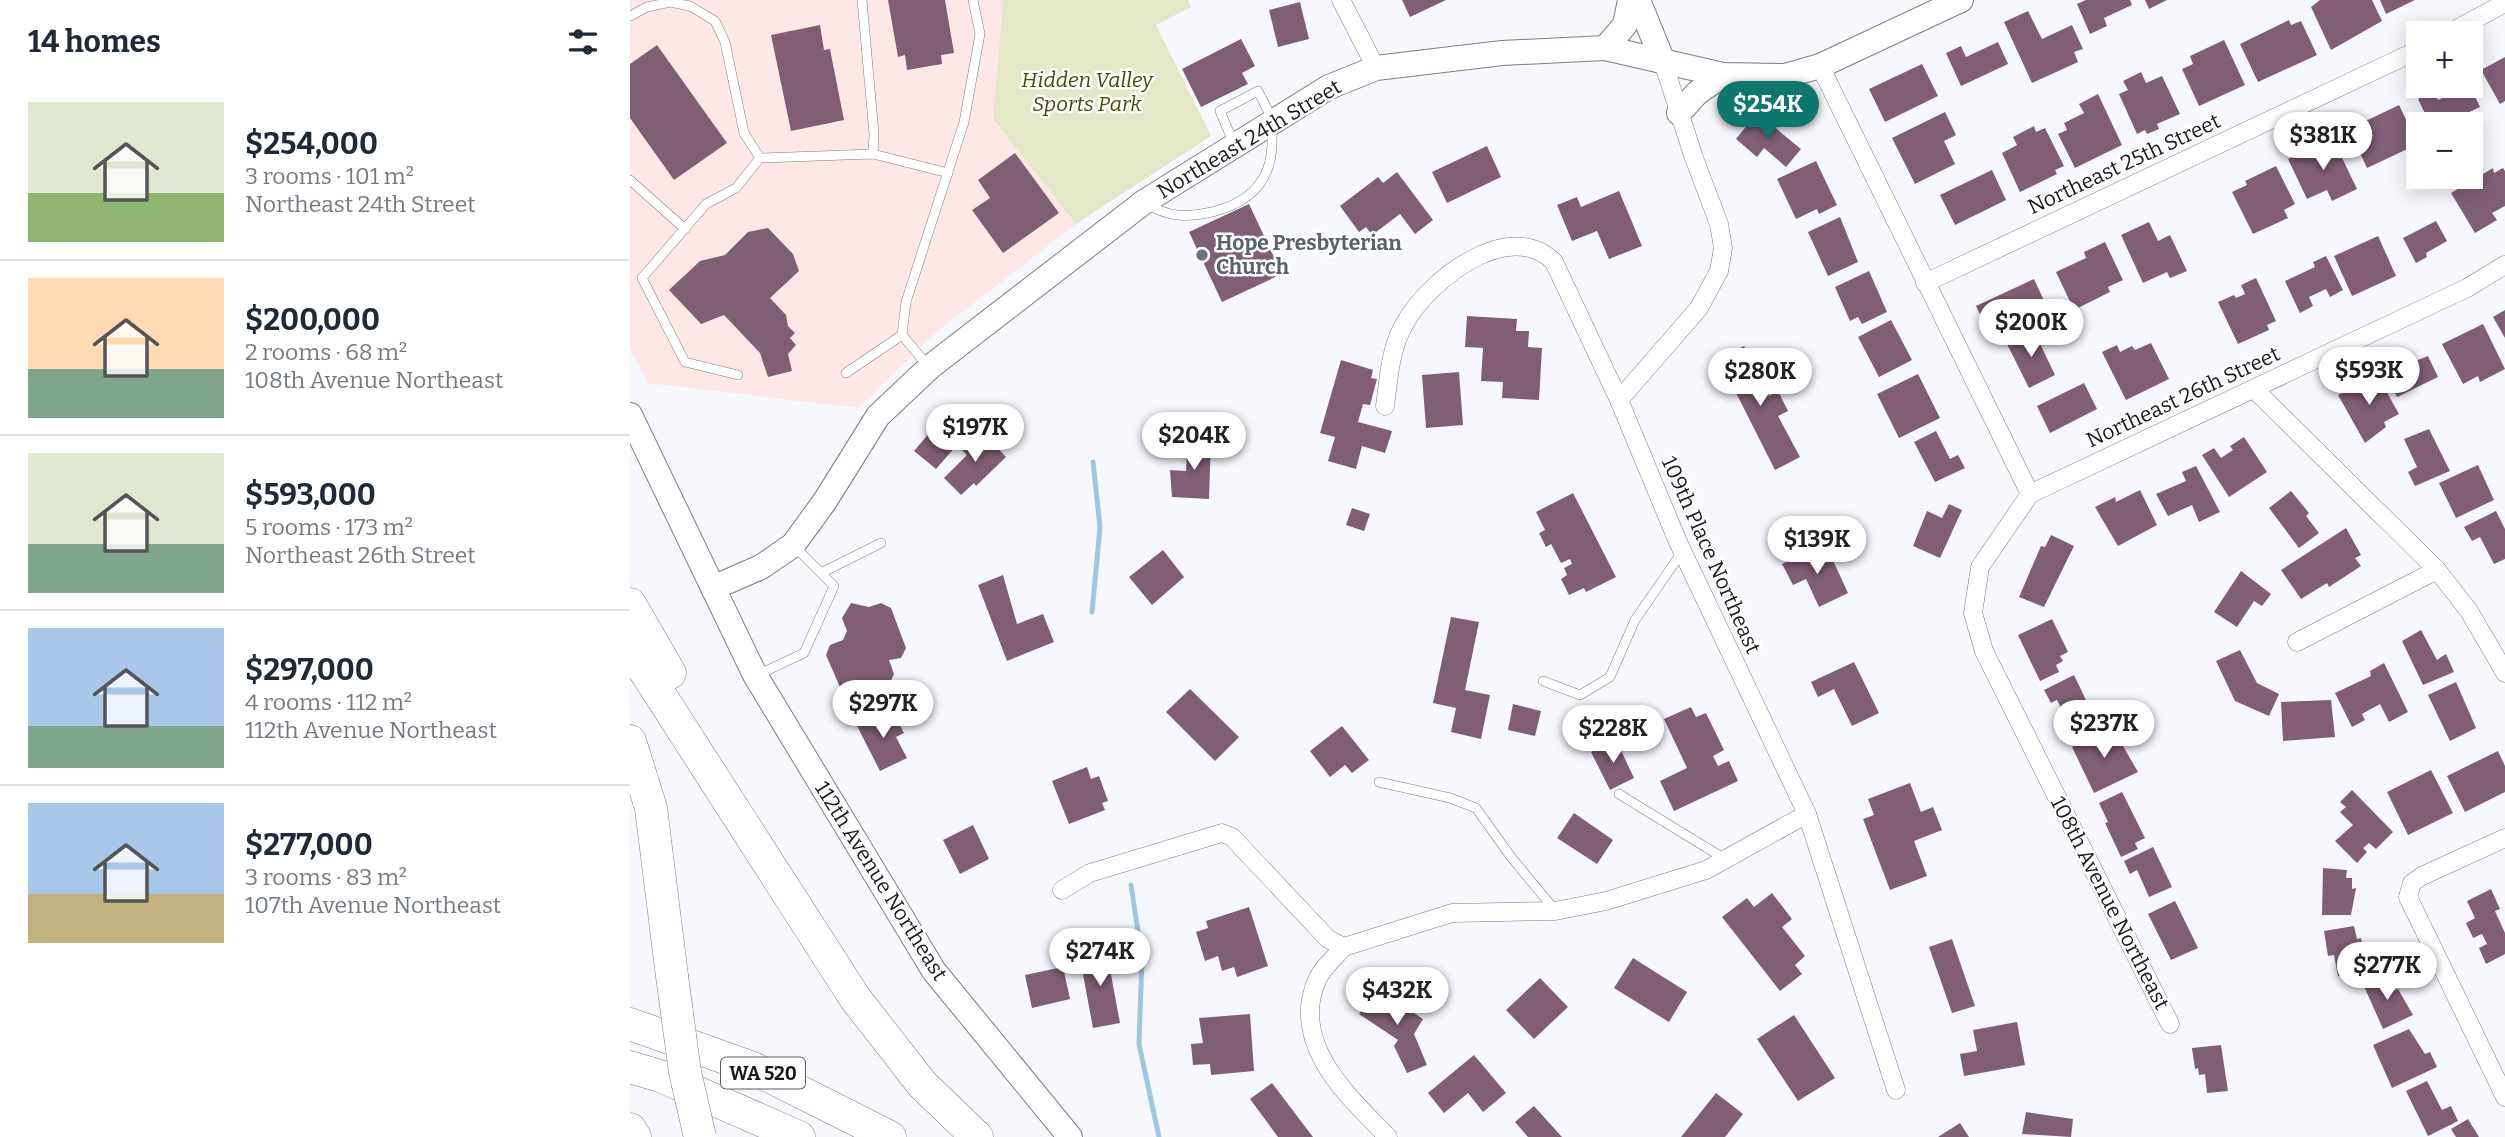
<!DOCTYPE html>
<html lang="en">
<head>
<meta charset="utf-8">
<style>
	:root { --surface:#fff; --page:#f2f2f3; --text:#1f2937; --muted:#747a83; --line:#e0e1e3; --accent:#0f766e }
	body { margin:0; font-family:Bitter,serif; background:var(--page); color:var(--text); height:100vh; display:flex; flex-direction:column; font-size:26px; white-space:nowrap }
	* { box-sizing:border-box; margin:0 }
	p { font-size:23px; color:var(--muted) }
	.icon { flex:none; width:38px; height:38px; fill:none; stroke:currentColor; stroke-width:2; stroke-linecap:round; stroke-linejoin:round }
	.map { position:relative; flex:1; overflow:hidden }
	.details { display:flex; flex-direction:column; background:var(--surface); width:630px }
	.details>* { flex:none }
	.buttons { position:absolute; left:1776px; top:21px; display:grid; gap:14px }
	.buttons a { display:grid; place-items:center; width:77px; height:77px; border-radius:0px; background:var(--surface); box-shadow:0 4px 18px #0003; font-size:35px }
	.price { position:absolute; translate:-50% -60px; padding:0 16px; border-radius:24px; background:#fff; color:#222; font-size:23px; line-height:46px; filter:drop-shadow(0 2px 4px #0008) }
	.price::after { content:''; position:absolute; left:50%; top:42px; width:21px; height:16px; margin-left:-10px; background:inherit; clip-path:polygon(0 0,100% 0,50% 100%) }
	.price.current { background:var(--accent); color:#fff }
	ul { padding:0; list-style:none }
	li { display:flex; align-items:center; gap:21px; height:175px; padding:0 28px }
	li+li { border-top:2px solid var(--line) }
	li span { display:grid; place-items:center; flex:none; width:196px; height:140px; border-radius:0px; color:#555 }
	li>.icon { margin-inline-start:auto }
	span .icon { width:84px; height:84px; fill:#fffc; stroke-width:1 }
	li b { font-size:30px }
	h2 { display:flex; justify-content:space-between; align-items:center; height:84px; padding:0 28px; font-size:30px }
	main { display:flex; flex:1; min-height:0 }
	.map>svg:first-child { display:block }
	.commercial { fill:#fee8e7 }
	.green { fill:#e4e7c8 }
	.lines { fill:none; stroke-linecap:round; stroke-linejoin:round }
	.stream { stroke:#a1c7e0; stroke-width:5 }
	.building { fill:#805f75 }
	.lane-casing { stroke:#7e7e85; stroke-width:10 }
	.street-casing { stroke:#7e7e85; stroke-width:19 }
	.secondary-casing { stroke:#7e7e85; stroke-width:26 }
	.highway-casing { stroke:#7e7e85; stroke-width:33 }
	.lane { stroke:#fff; stroke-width:9 }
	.street { stroke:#fff; stroke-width:18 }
	.secondary { stroke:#fff; stroke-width:24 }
	.highway { stroke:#fff; stroke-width:32 }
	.highway-bridge-casing { stroke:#7e7e85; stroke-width:33; stroke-linecap:butt }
	.highway-bridge { stroke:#fff; stroke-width:32 }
	.worship-dot { fill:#6b7280; stroke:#fff; stroke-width:2.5 }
	.labels { text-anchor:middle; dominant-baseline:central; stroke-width:5; stroke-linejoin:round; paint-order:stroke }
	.shield { fill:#fff; stroke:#5e5e60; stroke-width:2 }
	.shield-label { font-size:19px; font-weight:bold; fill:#19191c }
	.park-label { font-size:21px; font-style:italic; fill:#484b07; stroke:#fff }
	.street-label { font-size:21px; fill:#19191c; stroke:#fff }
	.worship-label { font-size:21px; font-weight:bold; fill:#5b616d; stroke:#fff; text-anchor:start }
</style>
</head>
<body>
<main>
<section class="details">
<h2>14 homes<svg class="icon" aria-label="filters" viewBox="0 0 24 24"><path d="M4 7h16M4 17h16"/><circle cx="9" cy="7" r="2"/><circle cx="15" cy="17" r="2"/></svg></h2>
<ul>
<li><span style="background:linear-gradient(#dfe7d0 65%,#8fb573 0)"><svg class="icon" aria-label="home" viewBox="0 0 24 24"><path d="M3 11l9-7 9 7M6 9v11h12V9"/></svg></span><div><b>$254,000</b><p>3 rooms · 101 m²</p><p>Northeast 24th Street</p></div></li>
<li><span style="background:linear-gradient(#ffd9b3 65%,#7fa58c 0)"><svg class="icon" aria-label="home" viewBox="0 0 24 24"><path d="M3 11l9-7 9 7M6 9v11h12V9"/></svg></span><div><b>$200,000</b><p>2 rooms · 68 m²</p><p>108th Avenue Northeast</p></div></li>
<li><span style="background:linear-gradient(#dfe7d0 65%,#7fa58c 0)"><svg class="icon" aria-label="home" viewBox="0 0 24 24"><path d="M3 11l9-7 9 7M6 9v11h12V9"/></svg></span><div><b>$593,000</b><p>5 rooms · 173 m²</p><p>Northeast 26th Street</p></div></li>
<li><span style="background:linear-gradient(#a9c7e8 70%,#7fa58c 0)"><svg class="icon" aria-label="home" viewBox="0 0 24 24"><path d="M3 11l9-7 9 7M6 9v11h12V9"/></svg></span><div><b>$297,000</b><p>4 rooms · 112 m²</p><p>112th Avenue Northeast</p></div></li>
<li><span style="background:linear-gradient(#a9c7e8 65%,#c2b280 0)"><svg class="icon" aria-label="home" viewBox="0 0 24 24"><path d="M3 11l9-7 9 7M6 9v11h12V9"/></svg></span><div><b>$277,000</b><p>3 rooms · 83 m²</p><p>107th Avenue Northeast</p></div></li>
</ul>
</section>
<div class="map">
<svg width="1875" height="1137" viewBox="0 0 1875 1137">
	<rect width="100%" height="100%" fill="#f7f7fe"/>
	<polygon class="commercial" points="0,0 373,0 363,119 446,224 305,333 228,408 17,383 0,348"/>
	<polygon class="green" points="373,0 558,0 561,7 526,25 581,136 446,224 363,119"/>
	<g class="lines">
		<g class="stream">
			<polyline points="462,612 470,527 463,462"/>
			<polyline points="501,885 512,958 509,1044 529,1137"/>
		</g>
	</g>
	<g class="building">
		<polygon points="258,0 315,0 324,53 311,55 312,64 277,70 275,55 268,57"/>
		<polygon points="772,0 816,0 780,17"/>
		<polygon points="1456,0 1500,0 1502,5 1474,18 1477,26 1460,34 1447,4"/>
		<polygon points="1515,0 1537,0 1519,9"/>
		<polygon points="1690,0 1742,0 1752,21 1701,50 1681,7"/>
		<polygon points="1750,0 1785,0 1756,14"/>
		<polygon points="670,2 679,39 648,47 639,10"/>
		<polygon points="1398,11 1412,39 1442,25 1453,49 1444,52 1448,62 1402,83 1374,22"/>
		<polygon points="1659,20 1661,25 1671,21 1687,55 1628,82 1610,44"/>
		<polygon points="190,25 194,50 200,49 214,120 161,131 141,35"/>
		<polygon points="611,39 625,66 612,73 618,84 571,107 552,69"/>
		<polygon points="1594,40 1615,85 1569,106 1552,69 1563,64 1560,56"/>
		<polygon points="1368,42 1378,64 1331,86 1316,53 1331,46 1336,57"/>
		<polygon points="27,45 97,143 44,180 0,118 0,64"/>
		<polygon points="1875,57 1875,101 1870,104 1851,70"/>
		<polygon points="1292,64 1308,96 1255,122 1239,89"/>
		<polygon points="1511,72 1516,83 1532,76 1550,114 1527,124 1529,129 1517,134 1515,130 1507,134 1489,94 1498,90 1493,81"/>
		<polygon points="1818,86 1840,86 1850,107 1813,124 1800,124 1788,99 1804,91 1808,100 1822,93"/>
		<polygon points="1468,94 1492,145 1445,168 1428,134 1437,130 1434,123 1454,113 1449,104"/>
		<polygon points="1769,105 1788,144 1737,168 1719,129"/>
		<polygon points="1315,112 1326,135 1314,141 1325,164 1285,184 1262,138"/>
		<polygon points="1127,113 1171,149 1156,167 1134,148 1127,157 1106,139"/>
		<polygon points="1404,126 1406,132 1415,128 1434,166 1425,170 1427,174 1390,192 1372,153 1387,145 1383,137"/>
		<polygon points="1705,143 1727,189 1702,201 1697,190 1677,199 1658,159 1687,145 1689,150"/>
		<polygon points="857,146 871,177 817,203 802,172"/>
		<polygon points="385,153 429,213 373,253 342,210 360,198 348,180"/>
		<polygon points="1186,161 1207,205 1189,214 1187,209 1166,219 1147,179"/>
		<polygon points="1646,166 1665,204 1654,210 1658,218 1623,234 1602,192 1617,185 1615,181"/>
		<polygon points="1863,168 1864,173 1873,168 1875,171 1875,206 1862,213 1867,220 1845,233 1821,193"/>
		<polygon points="1362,170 1376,200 1325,225 1310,195"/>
		<polygon points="767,172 803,220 785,234 770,214 742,235 736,227 729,232 710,206 748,177 753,183"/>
		<polygon points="989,191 1012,246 979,259 967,231 942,241 927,205 947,197 951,207"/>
		<polygon points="619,204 652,274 592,302 559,232"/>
		<polygon points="1210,217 1228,262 1198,276 1178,232"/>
		<polygon points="1806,221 1817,241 1796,253 1797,257 1786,263 1773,238"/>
		<polygon points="1519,222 1528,241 1540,235 1557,271 1540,278 1537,272 1513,283 1491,235"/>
		<polygon points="138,228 163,254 169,271 140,298 156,315 158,326 165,333 160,338 166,345 158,354 162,371 138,377 130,353 94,315 71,324 39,290 70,261 95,255 118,232"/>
		<polygon points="1748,236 1766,276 1722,296 1704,256"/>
		<polygon points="1475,242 1493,280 1478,287 1480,292 1444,310 1426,272 1456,258 1454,252"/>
		<polygon points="1696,256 1713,290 1700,297 1696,289 1679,297 1683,306 1670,313 1655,281 1685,267 1683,262"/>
		<polygon points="1239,271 1257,312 1232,324 1228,317 1220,321 1205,287"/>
		<polygon points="1626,278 1646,321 1637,325 1639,330 1608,344 1588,302 1604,295 1606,298 1615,294 1611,285"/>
		<polygon points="1404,279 1416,305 1381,321 1387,334 1364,344 1346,306"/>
		<polygon points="1875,310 1875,338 1863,317"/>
		<polygon points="837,316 887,319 886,331 899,331 898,347 912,348 909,400 872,398 873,382 851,381 853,348 835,347"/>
		<polygon points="1261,320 1282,360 1249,377 1228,337"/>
		<polygon points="1853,324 1875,369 1850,382 1848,376 1833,384 1812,344"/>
		<polygon points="1404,331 1425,375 1399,388 1377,344"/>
		<polygon points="1521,343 1539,379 1496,400 1472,352 1487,345 1490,352 1502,346 1505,350"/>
		<polygon points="1114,346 1139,396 1148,391 1158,411 1148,416 1170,457 1145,470 1089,359"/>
		<polygon points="1798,356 1808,377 1767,397 1755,373"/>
		<polygon points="711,360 743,370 741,378 747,379 740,405 733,404 728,422 762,431 755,453 732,446 726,469 698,461 705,437 690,433"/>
		<polygon points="829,372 833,425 796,428 792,375"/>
		<polygon points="1288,374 1310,418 1269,438 1247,394"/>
		<polygon points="1747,375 1769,414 1754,422 1756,427 1735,443 1708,395"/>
		<polygon points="1454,383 1467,409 1420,433 1407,406"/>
		<polygon points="312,418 334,437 306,469 284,451"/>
		<polygon points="1799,429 1820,471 1785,486 1778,472 1787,467 1774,439"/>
		<polygon points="351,431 376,457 346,486 344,483 331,495 314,478 337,455 332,450"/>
		<polygon points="1306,431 1320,459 1328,455 1335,468 1305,482 1284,442"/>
		<polygon points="1614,437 1637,472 1599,497 1572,455 1584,448 1591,458 1603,450 1600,446"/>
		<polygon points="558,438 581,438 579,499 542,497 540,470 556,471"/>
		<polygon points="1848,465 1864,500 1826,518 1809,483"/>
		<polygon points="1566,466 1590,512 1569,522 1562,505 1538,516 1526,494 1556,481 1552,472"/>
		<polygon points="1510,490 1527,525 1488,546 1465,507 1485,497 1486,502"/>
		<polygon points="1661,491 1679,513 1676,516 1689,533 1669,548 1639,508"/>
		<polygon points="943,493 986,577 956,592 954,588 939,595 931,579 937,575 934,568 942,564 940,559 931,563 921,544 916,547 909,533 915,530 906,512"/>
		<polygon points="1319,504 1332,510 1310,558 1283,546 1297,511 1312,518"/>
		<polygon points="722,508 740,514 734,531 716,525"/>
		<polygon points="1866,511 1875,529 1875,559 1864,564 1850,537 1842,541 1834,527"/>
		<polygon points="1716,528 1731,555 1725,558 1731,566 1699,587 1697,583 1671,599 1651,570"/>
		<polygon points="1421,535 1444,546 1414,607 1389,597 1411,546 1415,547"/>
		<polygon points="1185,548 1190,559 1200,554 1218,593 1189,607 1176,579 1163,585 1152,564"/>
		<polygon points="533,550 554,577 522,605 499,577"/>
		<polygon points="1611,571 1641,594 1632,606 1624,601 1607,627 1584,612"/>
		<polygon points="373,575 387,624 413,614 424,642 377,661 348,585"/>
		<polygon points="221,603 239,607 251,603 261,608 276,648 271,658 259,660 264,674 260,683 224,698 213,694 196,655 200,645 213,640 217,631 212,618"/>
		<polygon points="821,617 849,622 835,690 860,695 851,739 821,732 826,708 803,703"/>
		<polygon points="1422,619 1438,652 1430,656 1433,661 1426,665 1429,672 1410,681 1388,635"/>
		<polygon points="1791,630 1807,660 1816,654 1824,672 1793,685 1772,641"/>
		<polygon points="1610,650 1627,683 1649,694 1639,716 1605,701 1586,661"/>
		<polygon points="1224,662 1249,713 1222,726 1204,689 1188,697 1181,682"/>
		<polygon points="1754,663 1778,712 1759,722 1750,704 1732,714 1735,720 1722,727 1705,693 1741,676 1740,671"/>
		<polygon points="1444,675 1463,715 1440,726 1427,700 1421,703 1414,690"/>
		<polygon points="1826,682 1846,728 1820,741 1798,695"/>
		<polygon points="560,689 609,737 585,761 536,712"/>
		<polygon points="1701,700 1705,737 1653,741 1651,702"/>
		<polygon points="883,704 911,711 905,736 878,730"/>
		<polygon points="1061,707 1066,717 1076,713 1094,750 1083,756 1088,766 1099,761 1108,781 1044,811 1030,781 1057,768 1034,719"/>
		<polygon points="249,712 255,723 266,718 274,733 266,737 277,758 250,771 226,724"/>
		<polygon points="712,726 739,760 722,773 715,765 700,777 680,751"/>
		<polygon points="1482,727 1508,772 1464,793 1442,747"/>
		<polygon points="986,740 1004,778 980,790 961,752"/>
		<polygon points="1868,751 1875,766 1875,792 1835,812 1817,776"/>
		<polygon points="457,767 461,779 469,776 478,801 472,803 475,810 439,824 422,781"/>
		<polygon points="1801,770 1823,813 1778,835 1757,792"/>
		<polygon points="1280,783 1291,812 1303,807 1312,830 1284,841 1297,876 1260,890 1233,819 1244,815 1238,799"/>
		<polygon points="1722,790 1763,832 1746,849 1739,843 1733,848 1737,852 1727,863 1705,841 1723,825 1710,812 1716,807 1710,802"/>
		<polygon points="1492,792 1515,838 1505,843 1508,849 1491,857 1475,823 1478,822 1469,803"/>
		<polygon points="944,813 983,840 967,864 927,838"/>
		<polygon points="343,825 359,859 330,874 313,840"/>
		<polygon points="1523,847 1542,887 1519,897 1507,870 1500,874 1494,861"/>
		<polygon points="1693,868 1717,870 1716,878 1722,878 1722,889 1726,888 1721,915 1692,915"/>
		<polygon points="1861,889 1870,909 1865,911 1875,933 1875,954 1856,964 1849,948 1857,944 1852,934 1843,938 1836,923 1845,918 1837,901"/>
		<polygon points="1142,893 1162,919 1152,927 1175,956 1165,965 1172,974 1150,991 1092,917 1117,898 1124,907"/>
		<polygon points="1545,901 1568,948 1541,960 1518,914"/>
		<polygon points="619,907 638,966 607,977 604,967 592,971 588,956 575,961 566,932 578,928 576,921"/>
		<polygon points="1724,926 1727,939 1731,938 1734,955 1739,954 1742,970 1708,976 1704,955 1698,956 1694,931"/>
		<polygon points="1322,939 1345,1006 1322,1013 1299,947"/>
		<polygon points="476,948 490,1023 463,1028 449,953"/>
		<polygon points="1003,958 1057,992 1039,1022 984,988"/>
		<polygon points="433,967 440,999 402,1008 395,975"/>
		<polygon points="1756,974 1763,991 1768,989 1783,1015 1753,1029 1733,984"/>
		<polygon points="910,978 938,1007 904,1039 876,1010"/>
		<polygon points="746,988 793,1019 784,1034 797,1065 777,1073 764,1046 768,1040 729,1014"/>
		<polygon points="620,1014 624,1071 581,1075 580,1064 563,1065 561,1044 573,1043 569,1018"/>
		<polygon points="1164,1015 1205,1078 1168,1101 1127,1039"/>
		<polygon points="1387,1022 1395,1065 1334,1076 1330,1054 1347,1051 1343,1030"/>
		<polygon points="1779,1029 1795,1054 1800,1052 1807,1067 1762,1088 1743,1045"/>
		<polygon points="1591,1045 1598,1091 1577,1093 1575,1074 1569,1075 1568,1068 1565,1069 1562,1048"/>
		<polygon points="844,1055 876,1093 853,1112 838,1093 814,1113 798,1093"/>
		<polygon points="1797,1081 1812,1110 1821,1106 1828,1121 1798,1136 1776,1091"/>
		<polygon points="642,1083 683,1137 648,1137 620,1099"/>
		<polygon points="1086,1093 1113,1114 1095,1137 1051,1137"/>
		<polygon points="904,1106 932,1137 898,1137 885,1122"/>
		<polygon points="1396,1112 1443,1119 1441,1137 1392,1134"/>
		<polygon points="1838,1119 1849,1137 1826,1137 1821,1129"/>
		<polygon points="1330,1123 1339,1137 1308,1137"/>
	</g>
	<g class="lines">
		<defs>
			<g id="lane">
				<polyline points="232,0 244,134 243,154"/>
				<polyline points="0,16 17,7 40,2 60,6 85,21 95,42 114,133 130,158"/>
				<polyline points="0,180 55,229"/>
				<path d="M 515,203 C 538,217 555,218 582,212 C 619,203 642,182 642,142 C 642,135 643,127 642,120 C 639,111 632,100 628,91 L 590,111 L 604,144"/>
				<polyline points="298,366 272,335 276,302 334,122 350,34 343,0"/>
				<polyline points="216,373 272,335"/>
				<polyline points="108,375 55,362 12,278 76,204 106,188 130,158 243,154 318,173"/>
				<polyline points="193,572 251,543"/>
				<polyline points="127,675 174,653 204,586 164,546"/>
				<polyline points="913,681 950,695 980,677 1005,620 1052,552"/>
				<polyline points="749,782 820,798 846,808 881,857 924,909"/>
				<polyline points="989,794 1095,859"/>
			</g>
			<g id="street">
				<polyline points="711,0 746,68"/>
				<polyline points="1819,33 1875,3"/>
				<polyline points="1032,59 1064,158 1089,224 1093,248 1089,271 1069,308 989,400 1048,542 1177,814 1266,1090"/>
				<polyline points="1190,66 1400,494"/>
				<polyline points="1295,283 1788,50"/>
				<polyline points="1624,389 1807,570 1839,611 1875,673"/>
				<path d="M 755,406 C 759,377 760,348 775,323 C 799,280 879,217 924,262 L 989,400"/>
				<polyline points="1667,642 1807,570"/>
				<polyline points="1875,838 1792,876 1782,883 1778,897 1875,1097"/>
				<polyline points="432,890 460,873 592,833 602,837 698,939 714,947 822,913 925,911 976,901 1076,870 1177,814"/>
				<path d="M 714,947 C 705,957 692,968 687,980 C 659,1044 719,1097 758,1137"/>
				<polyline points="1540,1024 1354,651 1343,613 1350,567 1400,494 1837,288 1875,265"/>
			</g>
			<g id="secondary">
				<polyline points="1008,0 1032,59"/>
				<polyline points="975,48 995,25 1000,0"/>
				<polyline points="1049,113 1067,93 1093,75"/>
				<polyline points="0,415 125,675 304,971 440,1137"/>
				<polyline points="83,588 131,567 163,545 195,501 248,416 300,367 514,202 699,87 746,68 872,53 975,48 1093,75 1155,76 1190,66 1331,0"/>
			</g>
			<g id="highway">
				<polyline points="0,604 40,673"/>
				<polyline points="0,648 225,998 292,1084 347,1137"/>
				<polyline points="0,741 21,808 42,976"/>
				<polyline points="0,1024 123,1068 260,1137"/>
				<polyline points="0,1067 30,1076 169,1137"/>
				<polyline points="0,1129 5,1137"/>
			</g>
		</defs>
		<use href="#lane" class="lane-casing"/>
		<use href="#street" class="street-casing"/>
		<use href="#secondary" class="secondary-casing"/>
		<use href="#highway" class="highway-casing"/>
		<use href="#lane" class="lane"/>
		<use href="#street" class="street"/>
		<use href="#secondary" class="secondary"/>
		<use href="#highway" class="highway"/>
		<defs>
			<polyline id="highway-bridge" points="42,976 55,1072 70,1137"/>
		</defs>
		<use href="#highway-bridge" class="highway-bridge-casing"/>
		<use href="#highway-bridge" class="highway-bridge"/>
	</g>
	<circle class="worship-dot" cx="572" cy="255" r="7"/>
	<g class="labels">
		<rect class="shield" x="91" y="1057.5" width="84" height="31" rx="5"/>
		<g class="shield-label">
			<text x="133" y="1073">WA 520</text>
		</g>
		<g class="park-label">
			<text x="457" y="80">Hidden Valley<tspan x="457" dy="24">Sports Park</tspan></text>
		</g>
		<g class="street-label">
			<text transform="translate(619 139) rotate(-31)">Northeast 24th Street</text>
			<text transform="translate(1494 164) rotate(-25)">Northeast 25th Street</text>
			<text transform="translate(1553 397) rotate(-25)">Northeast 26th Street</text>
			<text transform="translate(1081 555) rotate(66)">109th Place Northeast</text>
			<text transform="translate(251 881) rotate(58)">112th Avenue Northeast</text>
			<text transform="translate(1480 903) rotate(63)">108th Avenue Northeast</text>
		</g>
		<g class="worship-label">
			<text x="586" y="243">Hope Presbyterian<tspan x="586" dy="24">Church</tspan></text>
		</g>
	</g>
</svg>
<div class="buttons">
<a>+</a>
<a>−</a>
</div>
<b class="price current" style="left:1138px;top:141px">$254K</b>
<b class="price" style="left:1693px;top:172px">$381K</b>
<b class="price" style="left:1401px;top:359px">$200K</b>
<b class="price" style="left:1739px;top:407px">$593K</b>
<b class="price" style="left:1130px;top:408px">$280K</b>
<b class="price" style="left:345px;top:464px">$197K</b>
<b class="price" style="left:564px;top:472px">$204K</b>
<b class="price" style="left:1187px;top:576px">$139K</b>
<b class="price" style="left:253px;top:740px">$297K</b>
<b class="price" style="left:1474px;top:760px">$237K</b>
<b class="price" style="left:983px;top:765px">$228K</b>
<b class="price" style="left:470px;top:988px">$274K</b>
<b class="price" style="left:1757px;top:1002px">$277K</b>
<b class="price" style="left:767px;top:1027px">$432K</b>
</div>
</main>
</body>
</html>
